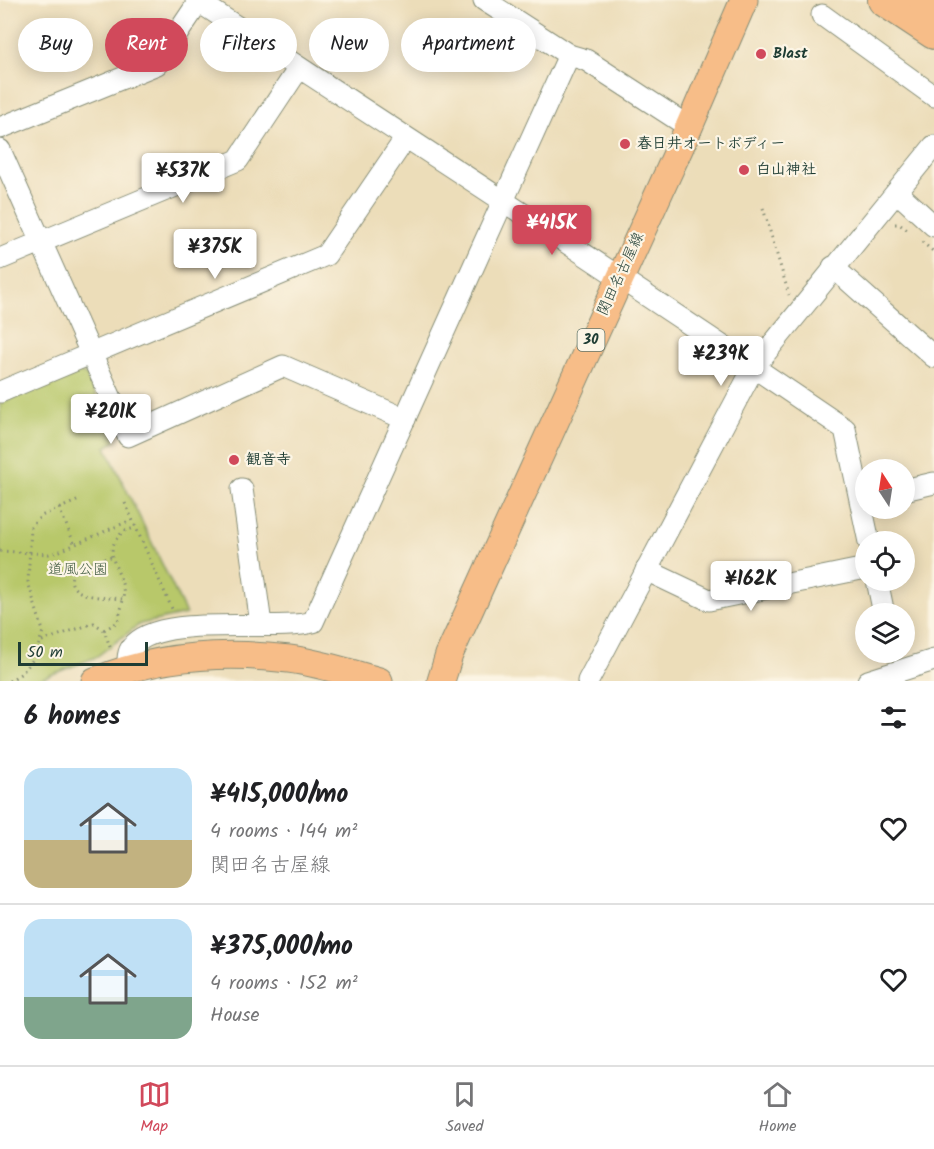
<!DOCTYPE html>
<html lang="en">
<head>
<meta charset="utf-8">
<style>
	:root { --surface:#fff; --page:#f6f6f6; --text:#202124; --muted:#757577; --line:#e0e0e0; --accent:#d1495b }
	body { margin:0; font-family:Kalam,"Klee One",sans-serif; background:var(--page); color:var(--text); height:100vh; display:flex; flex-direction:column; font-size:22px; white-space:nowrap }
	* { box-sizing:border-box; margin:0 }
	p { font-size:20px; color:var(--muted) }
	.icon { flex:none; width:33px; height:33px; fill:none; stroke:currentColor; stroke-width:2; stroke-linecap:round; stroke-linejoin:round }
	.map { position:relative; height:681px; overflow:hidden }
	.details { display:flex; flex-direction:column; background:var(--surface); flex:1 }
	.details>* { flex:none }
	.guide { position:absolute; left:18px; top:18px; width:600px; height:54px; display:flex; gap:12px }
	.needle { width:39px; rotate:348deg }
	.controls { position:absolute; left:855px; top:459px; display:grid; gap:12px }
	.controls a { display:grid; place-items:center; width:60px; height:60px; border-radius:50%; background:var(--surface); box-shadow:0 3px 15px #0003; font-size:30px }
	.scale { position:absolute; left:18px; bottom:15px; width:130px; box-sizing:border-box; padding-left:6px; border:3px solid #1f3d34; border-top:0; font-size:16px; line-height:21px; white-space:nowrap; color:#1f3d34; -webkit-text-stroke:4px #fcf5e5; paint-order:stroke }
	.price { position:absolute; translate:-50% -51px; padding:0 14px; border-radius:6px; background:#fff; color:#222; font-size:20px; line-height:39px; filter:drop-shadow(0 2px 3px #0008) }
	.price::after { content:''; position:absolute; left:50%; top:36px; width:18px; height:14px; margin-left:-9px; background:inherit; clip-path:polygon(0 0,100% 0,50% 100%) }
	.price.current { background:var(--accent); color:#fff }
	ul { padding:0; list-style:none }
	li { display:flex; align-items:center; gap:18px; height:150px; padding:0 24px }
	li+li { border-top:2px solid var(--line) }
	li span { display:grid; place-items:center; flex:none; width:168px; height:120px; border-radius:18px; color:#555 }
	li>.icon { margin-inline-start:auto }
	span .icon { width:72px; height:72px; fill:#fffc; stroke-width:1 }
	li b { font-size:26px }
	h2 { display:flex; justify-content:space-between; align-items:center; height:72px; padding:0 24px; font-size:26px }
	.pill { padding:0 21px; border-radius:27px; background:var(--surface); box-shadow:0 3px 15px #0003; font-size:21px; line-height:54px }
	.pill.current { background:var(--accent); color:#fff }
	.menu { display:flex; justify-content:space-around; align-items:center; height:84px; border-top:2px solid var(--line); background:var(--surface); font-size:16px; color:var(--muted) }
	.menu a { display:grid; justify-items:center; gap:3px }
	.menu .current { color:var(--accent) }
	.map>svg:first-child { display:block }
	.green { fill:#b8c86b; stroke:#6c8250; stroke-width:1.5 }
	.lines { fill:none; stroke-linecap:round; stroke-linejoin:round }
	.minor-casing { stroke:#868d76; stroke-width:23 }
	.major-casing { stroke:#868d76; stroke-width:29 }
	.highway-casing { stroke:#868d76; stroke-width:34 }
	.path { stroke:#868d76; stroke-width:3; stroke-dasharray:1.5 4.5; stroke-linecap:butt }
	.minor { stroke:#fff; stroke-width:21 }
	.major { stroke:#f7bd88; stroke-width:27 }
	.highway { stroke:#f7bd88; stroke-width:32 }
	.poi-dot { fill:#d1495b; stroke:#fcf5e5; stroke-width:2 }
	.labels { text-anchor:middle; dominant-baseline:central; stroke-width:4.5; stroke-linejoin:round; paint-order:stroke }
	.shield { fill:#fcf5e5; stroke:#617469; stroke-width:1.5 }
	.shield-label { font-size:14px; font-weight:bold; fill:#1f3d34 }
	.poi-label { font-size:15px; font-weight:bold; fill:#1f3d34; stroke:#fcf5e5; text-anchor:start }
	.street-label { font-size:15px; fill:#1f3d34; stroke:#fcf5e5 }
	.park-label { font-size:15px; fill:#3e593f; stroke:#fcf5e5 }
</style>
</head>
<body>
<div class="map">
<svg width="934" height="681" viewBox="0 0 934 681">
	<rect width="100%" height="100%" fill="#fcf5e5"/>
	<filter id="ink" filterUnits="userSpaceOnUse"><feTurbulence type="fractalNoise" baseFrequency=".0167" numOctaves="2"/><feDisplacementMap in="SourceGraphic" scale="12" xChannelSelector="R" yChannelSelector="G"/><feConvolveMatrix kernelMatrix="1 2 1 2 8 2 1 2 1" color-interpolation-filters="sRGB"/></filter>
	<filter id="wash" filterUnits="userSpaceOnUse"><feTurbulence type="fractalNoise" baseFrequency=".008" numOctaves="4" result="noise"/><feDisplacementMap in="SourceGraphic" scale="24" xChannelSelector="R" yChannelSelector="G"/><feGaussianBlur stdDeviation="1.35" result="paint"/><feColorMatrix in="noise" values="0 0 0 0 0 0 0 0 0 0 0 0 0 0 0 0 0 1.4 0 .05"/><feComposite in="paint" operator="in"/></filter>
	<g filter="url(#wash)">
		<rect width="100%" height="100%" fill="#ecddb9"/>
		<polygon class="green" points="77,371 87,375 116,441 106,447 186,614 140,624 96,657 35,681 0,681 0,403"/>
	</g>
	<g filter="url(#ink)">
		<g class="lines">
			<defs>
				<g id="minor">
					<path d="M 196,0 C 413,142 631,283 845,429 L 869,542"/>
					<polyline points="822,15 934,96"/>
					<polyline points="569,55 586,60 689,127"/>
					<polyline points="0,128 157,64 200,0"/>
					<polyline points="0,150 128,436 283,366 405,419"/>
					<polyline points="897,192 934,226"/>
					<polyline points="0,259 238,160 299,68"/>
					<polyline points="833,267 934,357"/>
					<polyline points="0,392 326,255 405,139"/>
					<polyline points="242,489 261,624"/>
					<polyline points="904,490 934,483"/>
					<polyline points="646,570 709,600 866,568"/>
					<polyline points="877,580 884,614"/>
					<path d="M 128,669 C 128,662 127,653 132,647 C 159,612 274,633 313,622 L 569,55 L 484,0"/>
					<polyline points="588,681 754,367 934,146"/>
					<polyline points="868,681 934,660"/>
				</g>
				<g id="major">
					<path d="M 95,681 C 156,656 224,651 289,659 C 320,663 350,673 379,681"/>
					<polyline points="441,681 449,655 689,127 744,0"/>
				</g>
				<g id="highway">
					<polyline points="884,0 934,33"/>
					<polyline points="925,0 934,6"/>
				</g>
			</defs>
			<use href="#minor" class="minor-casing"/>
			<use href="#major" class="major-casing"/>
			<use href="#highway" class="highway-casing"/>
			<g class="path">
				<polyline points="763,208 789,295"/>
				<polyline points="895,224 899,224 910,232"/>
				<polyline points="922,242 934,252"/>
				<polyline points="125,503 173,611"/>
				<polyline points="59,508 75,545"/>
				<polyline points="0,551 49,554 60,551 131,520"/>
				<path d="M 111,557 L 77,565 C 55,599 104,597 123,599"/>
				<path d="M 104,630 L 118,622 C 120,611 125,599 123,588 C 119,565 100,552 124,531 L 135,528"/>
				<polyline points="42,641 94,623 104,630 110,647"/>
				<polyline points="9,681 22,673 35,657 43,631 28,582 31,527 41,516 79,500"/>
			</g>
			<use href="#minor" class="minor"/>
			<use href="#major" class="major"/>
			<use href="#highway" class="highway"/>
		</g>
	</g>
	<g class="poi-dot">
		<circle cx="761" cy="54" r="6"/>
		<circle cx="625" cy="144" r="6"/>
		<circle cx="744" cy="170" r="6"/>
		<circle cx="234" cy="460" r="6"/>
	</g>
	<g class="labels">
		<rect class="shield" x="577.5" y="329" width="27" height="22" rx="4.5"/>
		<g class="shield-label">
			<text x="591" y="340">30</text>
		</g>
		<g class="poi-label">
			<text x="773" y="54">Blast</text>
			<text x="637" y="144">春日井オートボディー</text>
			<text x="756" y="170">白山神社</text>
			<text x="246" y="460">観音寺</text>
		</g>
		<g class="street-label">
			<text transform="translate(621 274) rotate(-65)">関田名古屋線</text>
		</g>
		<g class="park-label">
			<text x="78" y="570">道風公園</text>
		</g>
	</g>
</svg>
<div class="controls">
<a><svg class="needle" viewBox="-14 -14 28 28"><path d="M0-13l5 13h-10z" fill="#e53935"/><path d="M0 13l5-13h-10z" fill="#757577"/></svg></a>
<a><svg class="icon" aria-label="locate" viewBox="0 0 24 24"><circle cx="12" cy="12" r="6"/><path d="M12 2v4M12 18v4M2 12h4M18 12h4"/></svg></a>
<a><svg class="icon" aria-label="layers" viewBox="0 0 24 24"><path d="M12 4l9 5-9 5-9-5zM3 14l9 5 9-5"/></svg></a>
</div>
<div class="scale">50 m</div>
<b class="price" style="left:183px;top:204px">¥537K</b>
<b class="price current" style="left:552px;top:256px">¥415K</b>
<b class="price" style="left:215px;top:280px">¥375K</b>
<b class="price" style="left:721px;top:387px">¥239K</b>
<b class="price" style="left:111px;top:445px">¥201K</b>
<b class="price" style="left:751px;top:612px">¥162K</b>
<div class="guide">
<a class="pill">Buy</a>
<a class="pill current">Rent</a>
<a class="pill">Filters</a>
<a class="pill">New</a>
<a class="pill">Apartment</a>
</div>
</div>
<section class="details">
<h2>6 homes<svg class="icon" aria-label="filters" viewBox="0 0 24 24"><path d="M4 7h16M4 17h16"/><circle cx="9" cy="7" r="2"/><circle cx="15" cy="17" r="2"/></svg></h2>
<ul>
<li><span style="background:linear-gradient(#bfe0f5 60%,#c2b280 0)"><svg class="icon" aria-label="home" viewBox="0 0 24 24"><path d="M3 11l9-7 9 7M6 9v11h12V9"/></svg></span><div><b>¥415,000/mo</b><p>4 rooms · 144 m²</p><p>関田名古屋線</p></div><svg class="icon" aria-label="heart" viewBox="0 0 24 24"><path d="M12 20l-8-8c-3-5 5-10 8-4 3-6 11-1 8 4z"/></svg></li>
<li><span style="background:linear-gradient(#bfe0f5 65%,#7fa58c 0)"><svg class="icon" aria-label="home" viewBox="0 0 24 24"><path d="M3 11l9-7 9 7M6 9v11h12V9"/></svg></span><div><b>¥375,000/mo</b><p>4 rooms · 152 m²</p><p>House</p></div><svg class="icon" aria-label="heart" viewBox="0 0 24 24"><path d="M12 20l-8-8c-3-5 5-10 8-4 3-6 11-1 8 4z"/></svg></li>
</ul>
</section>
<nav class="menu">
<a class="current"><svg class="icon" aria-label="map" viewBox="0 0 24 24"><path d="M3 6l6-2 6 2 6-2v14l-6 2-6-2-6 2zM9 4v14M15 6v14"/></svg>Map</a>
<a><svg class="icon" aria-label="saved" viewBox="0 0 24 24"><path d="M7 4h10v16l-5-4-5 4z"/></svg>Saved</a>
<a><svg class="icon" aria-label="home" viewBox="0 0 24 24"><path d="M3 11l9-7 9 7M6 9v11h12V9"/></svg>Home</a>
</nav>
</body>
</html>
